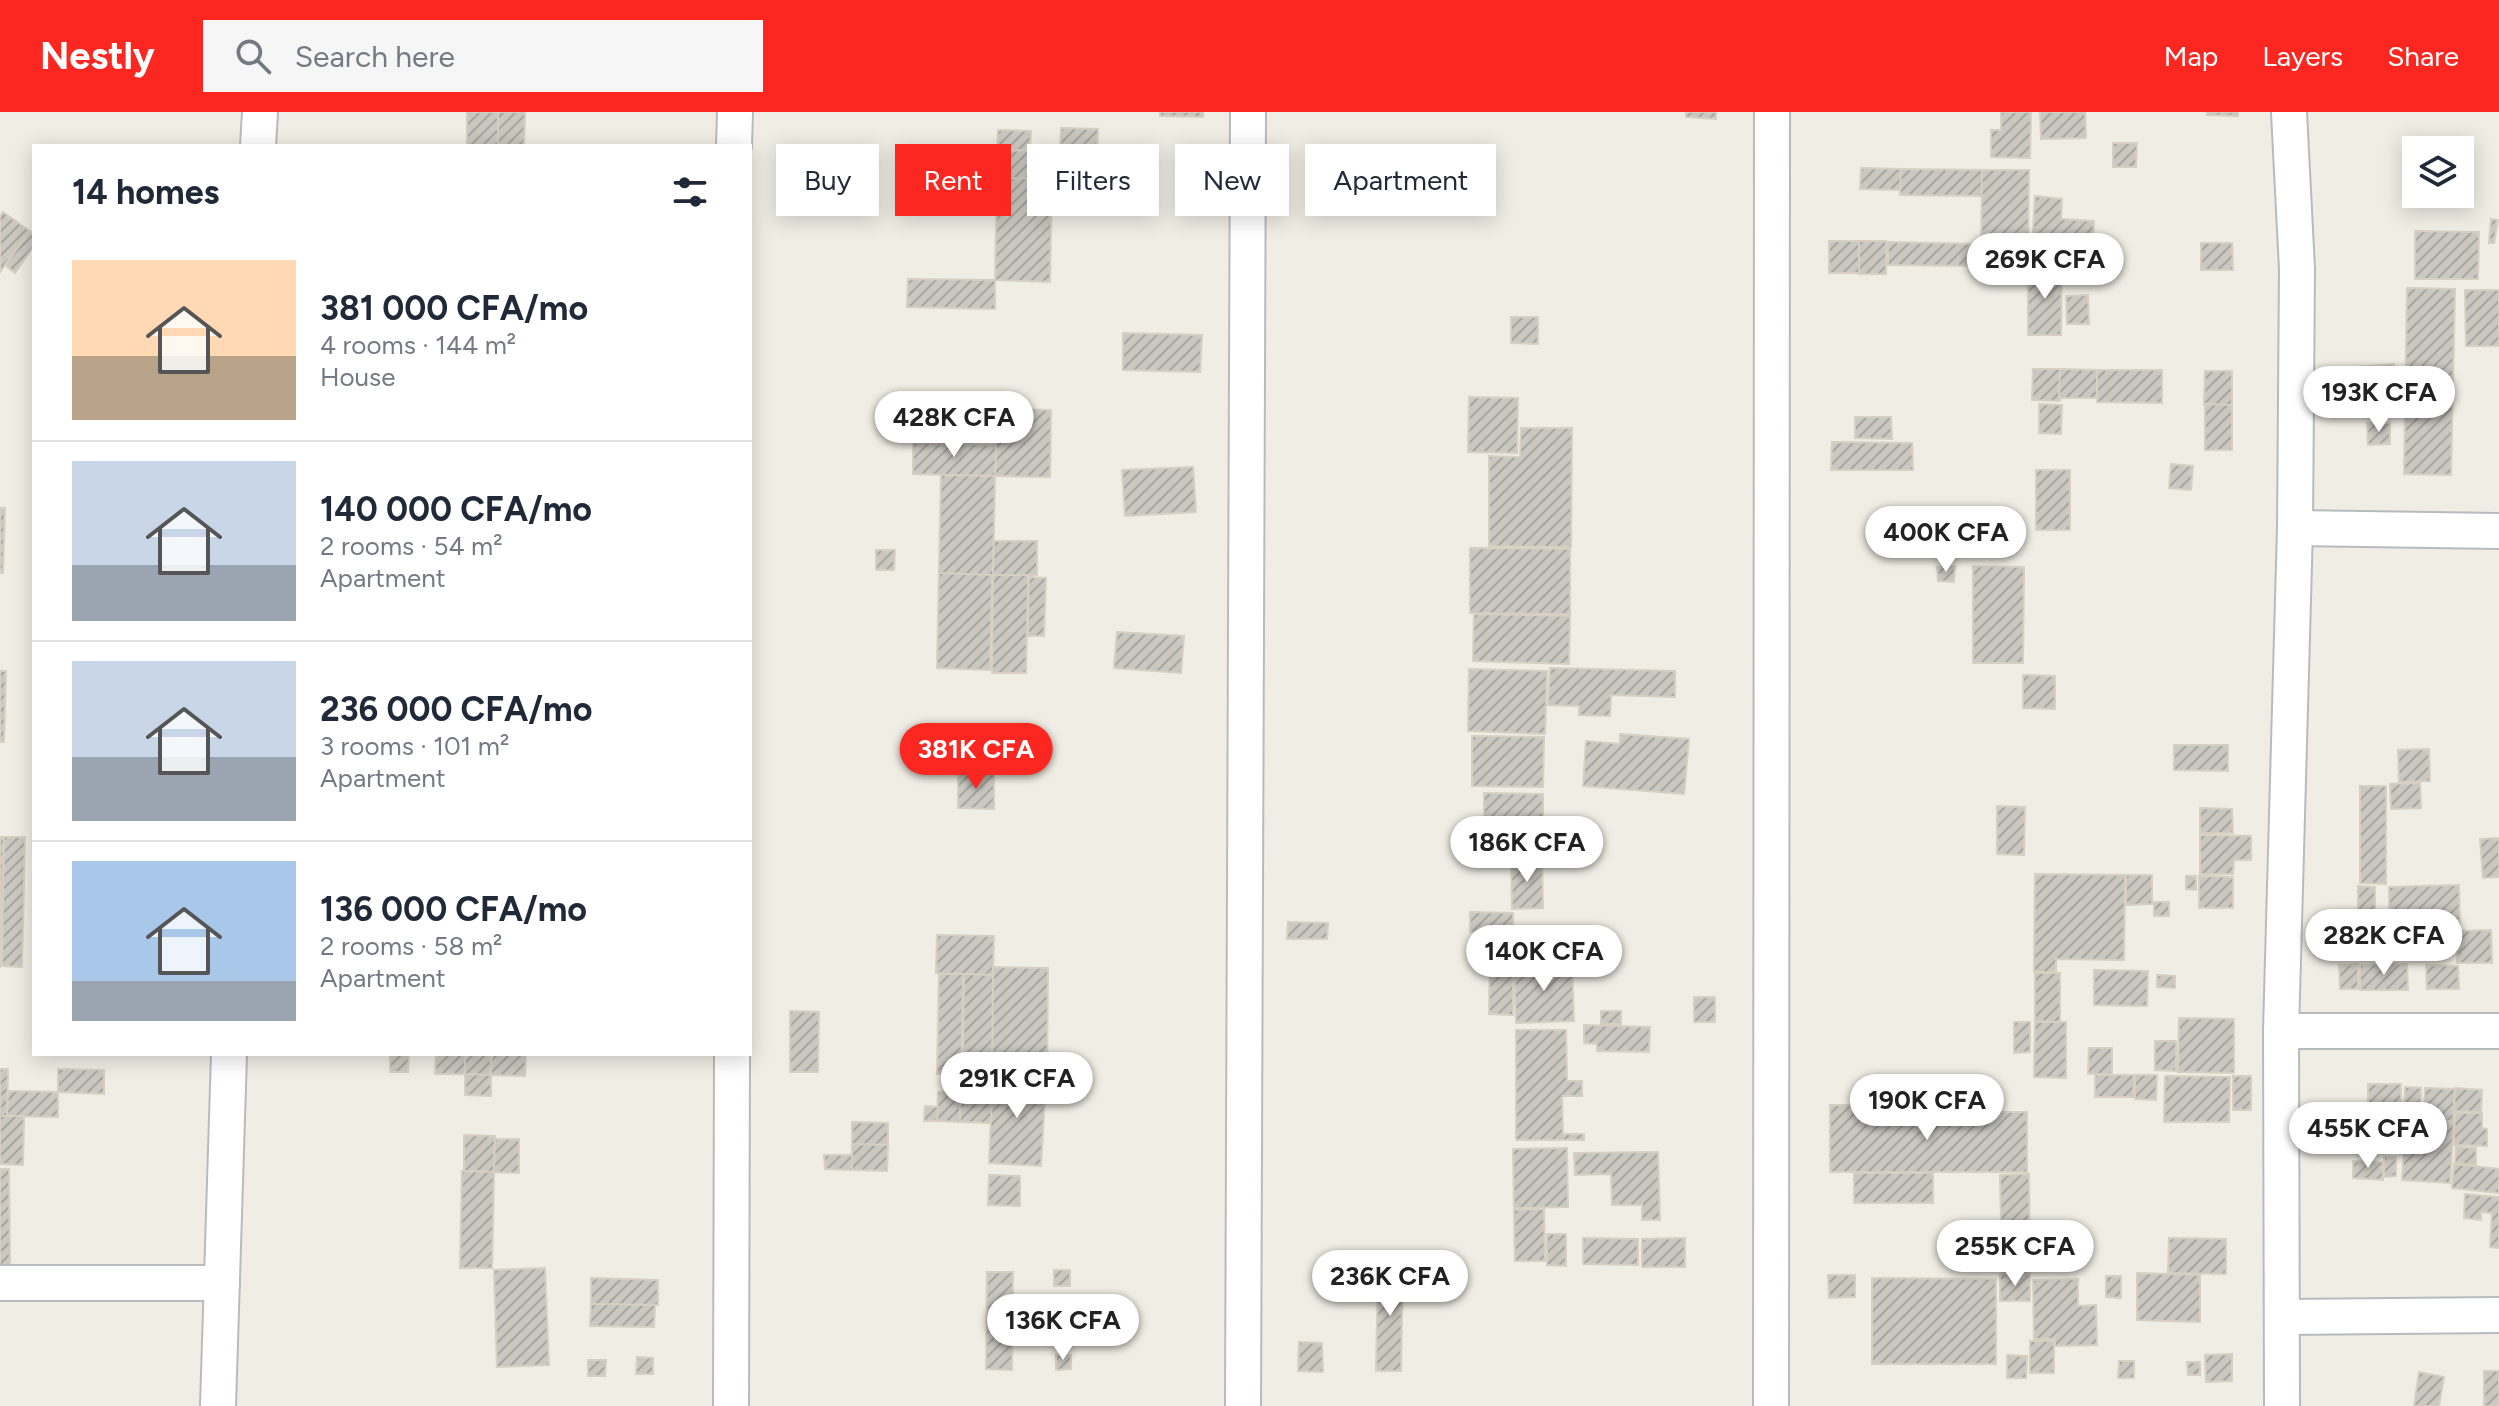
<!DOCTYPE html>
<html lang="en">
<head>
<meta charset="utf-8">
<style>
	:root { --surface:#fff; --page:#f6f6f7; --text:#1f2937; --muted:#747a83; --line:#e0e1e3; --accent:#fb2720 }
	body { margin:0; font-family:Figtree,sans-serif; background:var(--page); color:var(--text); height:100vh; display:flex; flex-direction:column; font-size:30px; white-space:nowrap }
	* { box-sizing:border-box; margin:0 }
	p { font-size:26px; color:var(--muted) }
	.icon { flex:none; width:44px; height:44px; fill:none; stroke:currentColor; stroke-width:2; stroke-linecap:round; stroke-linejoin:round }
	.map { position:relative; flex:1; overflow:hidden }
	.details { position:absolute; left:32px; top:32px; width:720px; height:912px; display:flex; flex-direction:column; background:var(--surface); border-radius:0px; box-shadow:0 4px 20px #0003 }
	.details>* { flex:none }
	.guide { position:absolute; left:776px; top:32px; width:760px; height:72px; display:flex; gap:16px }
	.buttons { position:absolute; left:2402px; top:24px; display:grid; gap:16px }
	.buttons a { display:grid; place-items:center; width:72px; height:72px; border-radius:0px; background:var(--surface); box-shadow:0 4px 20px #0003; font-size:40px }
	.price { position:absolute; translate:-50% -68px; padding:0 18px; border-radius:28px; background:#fff; color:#222; font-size:26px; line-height:52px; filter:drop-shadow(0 2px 4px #0008) }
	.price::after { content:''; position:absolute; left:50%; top:48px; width:24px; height:18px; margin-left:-12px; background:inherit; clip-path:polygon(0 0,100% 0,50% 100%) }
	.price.selected { background:var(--accent); color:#fff }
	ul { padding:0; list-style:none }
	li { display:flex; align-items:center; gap:24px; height:200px; padding:0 40px }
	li+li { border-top:2px solid var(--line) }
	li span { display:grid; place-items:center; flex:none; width:224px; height:160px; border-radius:0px; color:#555 }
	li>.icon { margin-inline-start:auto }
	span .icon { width:96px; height:96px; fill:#fffc; stroke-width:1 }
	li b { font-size:34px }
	h2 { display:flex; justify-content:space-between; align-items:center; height:96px; padding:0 40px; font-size:34px }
	.chip { padding:0 28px; border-radius:0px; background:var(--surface); box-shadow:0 4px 20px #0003; font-size:28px; line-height:72px }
	.chip.selected { background:var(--accent); color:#fff }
	header { display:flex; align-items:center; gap:48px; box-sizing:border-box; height:112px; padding:0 40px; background:var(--accent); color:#fff }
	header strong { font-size:38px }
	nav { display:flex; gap:44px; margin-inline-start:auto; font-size:28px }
	.search { width:560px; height:72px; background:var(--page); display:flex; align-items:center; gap:20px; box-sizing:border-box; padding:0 28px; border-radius:0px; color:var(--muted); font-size:30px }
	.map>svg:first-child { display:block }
	.building { fill:url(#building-hatch); stroke:#d6cfc2; stroke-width:2 }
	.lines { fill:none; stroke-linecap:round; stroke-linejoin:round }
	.street-casing { stroke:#b7bbbf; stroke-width:38 }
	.street { stroke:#fff; stroke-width:34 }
</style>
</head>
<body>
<header>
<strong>Nestly</strong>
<div class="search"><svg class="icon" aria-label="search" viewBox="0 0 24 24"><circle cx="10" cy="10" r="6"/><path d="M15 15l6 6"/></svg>Search here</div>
<nav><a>Map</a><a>Layers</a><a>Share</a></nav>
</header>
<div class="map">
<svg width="2499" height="1294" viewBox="0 0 2499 1294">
	<defs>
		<pattern id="building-hatch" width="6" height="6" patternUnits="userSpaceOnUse" patternTransform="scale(2)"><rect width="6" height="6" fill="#cbc8c1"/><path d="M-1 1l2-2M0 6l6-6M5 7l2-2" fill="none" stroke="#a8a6a1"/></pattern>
	</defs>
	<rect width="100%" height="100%" fill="#f0ede4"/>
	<g class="building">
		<rect x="467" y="0" width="31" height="34"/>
		<polygon points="498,0 525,0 524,34 498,34"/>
		<polygon points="1160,0 1203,0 1203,5 1160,4"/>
		<polygon points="1686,0 1716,0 1716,7 1686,5"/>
		<polygon points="2001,0 2031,0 2030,46 1991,45 1991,18 2001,18"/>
		<polygon points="2040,0 2085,0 2086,26 2041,27"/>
		<polygon points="2207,0 2238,0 2238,4 2207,3"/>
		<polygon points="1061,16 1098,17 1097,40 1060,39"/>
		<polygon points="998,18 1031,19 1030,38 997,38"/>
		<polygon points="2113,31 2137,31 2136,55 2113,55"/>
		<polygon points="896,34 998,37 997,66 896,63"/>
		<polygon points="997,38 1097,40 1096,68 997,66"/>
		<polygon points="1861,56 1901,57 1901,78 1860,77"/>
		<polygon points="1901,57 1982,58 1982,84 1900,83"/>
		<polygon points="1982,58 2029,58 2028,155 1981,154"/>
		<polygon points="997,66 1052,67 1050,170 995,168"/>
		<polygon points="2035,84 2062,87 2061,107 2094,109 2093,130 2107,131 2106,155 2031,151"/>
		<polygon points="3,100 30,119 0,160 0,105"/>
		<polygon points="2491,107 2498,108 2494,131 2489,131"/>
		<polygon points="30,119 34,123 34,134 15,161 5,153"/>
		<polygon points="2415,119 2479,120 2478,167 2415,167"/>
		<rect x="1829" y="129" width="30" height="32"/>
		<rect x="1859" y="129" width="27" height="33"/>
		<polygon points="1888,130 1981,132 1981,154 1888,153"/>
		<polygon points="2201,131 2232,131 2233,158 2201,158"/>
		<polygon points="2028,155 2062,155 2061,223 2028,223"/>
		<polygon points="908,167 995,168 995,197 907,195"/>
		<polygon points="2407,176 2455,177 2451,363 2404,362"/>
		<polygon points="2465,178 2499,178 2499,234 2466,234"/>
		<polygon points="2088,183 2089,212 2067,212 2066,184"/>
		<polygon points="1511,205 1538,205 1538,232 1511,231"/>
		<polygon points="1123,221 1202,223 1200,260 1123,258"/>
		<polygon points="2394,252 2397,292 2360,295 2357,255"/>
		<polygon points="2033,257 2060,257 2060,289 2032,288"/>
		<polygon points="2060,257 2097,258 2097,286 2059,286"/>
		<polygon points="2097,258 2162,258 2162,291 2097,290"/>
		<polygon points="2205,259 2232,259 2232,293 2204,293"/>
		<polygon points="1469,285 1518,286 1517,341 1468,340"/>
		<polygon points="2039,292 2062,293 2061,322 2039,321"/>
		<polygon points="2205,292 2232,293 2232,338 2205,338"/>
		<polygon points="997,297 1051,298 1050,365 995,364"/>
		<polygon points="1855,305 1891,305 1892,327 1855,326"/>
		<polygon points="2367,311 2390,311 2390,332 2368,333"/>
		<polygon points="1521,316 1572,316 1571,435 1489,434 1489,344 1520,345"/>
		<polygon points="1832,330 1912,331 1913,358 1831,358"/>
		<polygon points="913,331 996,333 995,364 913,362"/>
		<polygon points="2171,352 2193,354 2191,378 2169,376"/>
		<polygon points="1193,355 1196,400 1125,404 1122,358"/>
		<rect x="2036" y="358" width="34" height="60"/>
		<polygon points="941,363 995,364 993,463 939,461"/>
		<polygon points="0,396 5,396 3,461 0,461"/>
		<polygon points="994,429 1037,429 1037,463 993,463"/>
		<polygon points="1470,436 1570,437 1570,502 1470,501"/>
		<polygon points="876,438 895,438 894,458 876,458"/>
		<polygon points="1955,454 1954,470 1938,469 1937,455"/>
		<polygon points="1973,454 2024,455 2023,551 1973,551"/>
		<polygon points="939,461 992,463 990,558 937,556"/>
		<polygon points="993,463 1028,463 1026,561 992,561"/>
		<polygon points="1029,465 1046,466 1044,524 1028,524"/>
		<polygon points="1474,502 1570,504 1569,552 1473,549"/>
		<polygon points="1117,520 1184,524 1181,561 1114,556"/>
		<polygon points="1550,556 1675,559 1675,585 1611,583 1610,604 1579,603 1579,594 1548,593"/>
		<polygon points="1469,557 1547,559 1545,622 1468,619"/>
		<polygon points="0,559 6,559 4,630 0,630"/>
		<polygon points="2023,563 2055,564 2055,597 2023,596"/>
		<polygon points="1620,622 1689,627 1684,682 1583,674 1586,629 1620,632"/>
		<polygon points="1472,624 1544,625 1543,675 1472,674"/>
		<polygon points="2174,633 2228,633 2228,659 2174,658"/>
		<polygon points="2429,637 2430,669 2399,670 2398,638"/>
		<polygon points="958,661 994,662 994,697 958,696"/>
		<polygon points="2420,671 2421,696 2391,697 2390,672"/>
		<polygon points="2360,674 2386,674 2386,772 2360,771"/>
		<polygon points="1484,681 1543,682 1543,743 1484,743"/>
		<polygon points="1997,694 2025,695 2024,743 1997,742"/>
		<polygon points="2200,696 2232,697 2233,721 2200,721"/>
		<polygon points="2200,723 2251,724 2251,748 2234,748 2233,762 2200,762"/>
		<polygon points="0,725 4,725 2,791 0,791"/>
		<polygon points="4,725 25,725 22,855 2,854"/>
		<polygon points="2499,726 2499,765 2483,766 2480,727"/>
		<polygon points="1542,747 1543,796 1512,797 1511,748"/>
		<polygon points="2035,762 2125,763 2124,848 2056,847 2056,860 2034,860"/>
		<polygon points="2126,763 2152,763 2152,792 2126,793"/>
		<polygon points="2186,764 2196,764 2196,778 2186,777"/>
		<polygon points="2199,764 2233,765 2233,796 2199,796"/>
		<polygon points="2459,773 2460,818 2433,818 2434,831 2405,832 2405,819 2389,819 2389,775"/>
		<polygon points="2358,774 2375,775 2375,802 2358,802"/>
		<rect x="2154" y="790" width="15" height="14"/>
		<polygon points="0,791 2,791 0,856"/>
		<polygon points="1470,800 1513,801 1513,903 1489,902 1490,821 1470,820"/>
		<polygon points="1288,810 1328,811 1327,827 1287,827"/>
		<polygon points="2491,818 2492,851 2457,851 2456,819"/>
		<polygon points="937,823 994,824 993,863 936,861"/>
		<polygon points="1572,851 1574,909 1516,911 1514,853"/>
		<polygon points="2358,852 2358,877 2340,877 2339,853"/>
		<polygon points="2407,852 2408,878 2360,878 2360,853"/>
		<polygon points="2426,853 2458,854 2459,877 2427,877"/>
		<polygon points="993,855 1048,856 1047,963 992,962"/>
		<polygon points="2094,858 2148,859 2147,894 2094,893"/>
		<polygon points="2035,861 2060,861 2060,910 2035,909"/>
		<polygon points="939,862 963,862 961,962 937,962"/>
		<polygon points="964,862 993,863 992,963 963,962"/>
		<polygon points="2157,863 2175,864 2175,876 2157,875"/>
		<rect x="1694" y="885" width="21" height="25"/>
		<polygon points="790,899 819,900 818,960 790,960"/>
		<rect x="1601" y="899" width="20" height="13"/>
		<polygon points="2179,906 2234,907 2234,961 2178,960"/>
		<polygon points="2014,910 2030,910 2030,940 2014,941"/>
		<polygon points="2035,910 2066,910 2066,966 2034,965"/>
		<polygon points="1584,913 1650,915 1649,940 1597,939 1597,932 1584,931"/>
		<polygon points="1516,918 1566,918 1567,969 1582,969 1582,984 1562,984 1563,1022 1584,1022 1584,1028 1516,1028"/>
		<polygon points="2155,929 2176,929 2176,959 2155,958"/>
		<polygon points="2089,936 2112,936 2112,962 2088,962"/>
		<polygon points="390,942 409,942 408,960 390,960"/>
		<polygon points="436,942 465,942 465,962 435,962"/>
		<polygon points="465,942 491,942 490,963 465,962"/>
		<polygon points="492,942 526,942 525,964 491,963"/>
		<polygon points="0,957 8,957 7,1004 0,1004"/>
		<polygon points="58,957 104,958 104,982 58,980"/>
		<polygon points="465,962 491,963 491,984 465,983"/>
		<polygon points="961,962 992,963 991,1011 960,1010"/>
		<polygon points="993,963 1046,966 1041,1054 989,1051"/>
		<polygon points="2095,963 2134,963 2133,985 2095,985"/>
		<polygon points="2135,963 2157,963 2156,988 2135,987"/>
		<polygon points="2165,964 2230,965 2229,1010 2164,1010"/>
		<rect x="2233" y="964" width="18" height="34"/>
		<polygon points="2368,972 2401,972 2401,994 2390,994 2390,1001 2368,1000"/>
		<polygon points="2405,975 2421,976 2420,1004 2404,1004"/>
		<polygon points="2425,976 2455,977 2453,1009 2424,1008"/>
		<polygon points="2455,976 2482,978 2481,1000 2454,999"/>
		<polygon points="8,979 58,980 58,1005 7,1004"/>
		<polygon points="938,980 960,980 960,1010 937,1009"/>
		<polygon points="1830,993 1850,993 1850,1000 2027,1000 2027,1060 1830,1060"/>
		<polygon points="925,994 938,995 937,1009 924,1009"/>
		<polygon points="2455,1001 2482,1001 2482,1016 2487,1017 2487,1034 2454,1033"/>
		<polygon points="0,1004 24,1004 23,1053 0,1052"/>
		<polygon points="2406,1007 2454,1011 2450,1071 2402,1068"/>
		<polygon points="852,1010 888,1011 888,1033 852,1032"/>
		<polygon points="464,1023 495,1024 494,1060 464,1059"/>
		<polygon points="495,1027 519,1027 519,1061 494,1060"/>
		<polygon points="852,1032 888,1033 887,1059 852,1058"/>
		<polygon points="2456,1035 2476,1036 2476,1053 2455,1051"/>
		<polygon points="1567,1036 1568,1095 1514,1096 1513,1037"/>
		<polygon points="1658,1040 1660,1108 1642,1108 1642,1093 1612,1093 1611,1062 1575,1063 1574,1041"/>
		<polygon points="824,1043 852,1043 852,1058 825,1057"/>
		<polygon points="2384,1045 2396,1045 2396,1064 2384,1065"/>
		<polygon points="2353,1049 2383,1050 2383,1068 2353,1066"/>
		<polygon points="2454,1052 2499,1057 2499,1081 2452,1076"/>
		<polygon points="0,1057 9,1057 10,1153 0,1153"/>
		<polygon points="462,1059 494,1060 492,1156 460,1156"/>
		<rect x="1854" y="1061" width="79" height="30"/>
		<polygon points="2029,1062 2030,1160 2002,1160 2000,1063"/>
		<polygon points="989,1063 1020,1064 1020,1094 988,1093"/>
		<polygon points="2465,1082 2499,1085 2499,1136 2490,1135 2492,1101 2481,1100 2481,1108 2464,1106"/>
		<polygon points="1544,1097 1545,1149 1515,1149 1514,1098"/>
		<polygon points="1547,1122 1566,1122 1566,1154 1547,1153"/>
		<polygon points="1583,1126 1638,1127 1638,1153 1583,1152"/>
		<polygon points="1685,1126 1685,1155 1642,1155 1642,1127"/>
		<polygon points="2169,1126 2226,1127 2226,1162 2168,1161"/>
		<polygon points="1378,1153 1403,1153 1401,1259 1376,1259"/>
		<polygon points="545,1156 549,1253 497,1255 494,1158"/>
		<rect x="1054" y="1158" width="16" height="16"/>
		<polygon points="987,1160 1013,1160 1012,1258 986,1257"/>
		<polygon points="2137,1161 2200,1163 2200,1210 2137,1208"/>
		<rect x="2000" y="1162" width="30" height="27"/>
		<polygon points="1828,1163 1855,1163 1855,1185 1829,1186"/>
		<polygon points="2106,1164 2121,1164 2121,1186 2106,1185"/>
		<polygon points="591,1166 658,1168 658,1193 591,1192"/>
		<polygon points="1872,1166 1996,1167 1996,1252 1872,1252"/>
		<polygon points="2078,1167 2078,1194 2096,1193 2097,1233 2055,1234 2055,1227 2034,1227 2033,1168"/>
		<polygon points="591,1192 655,1193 654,1215 590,1214"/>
		<rect x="2030" y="1229" width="24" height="32"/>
		<polygon points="1299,1230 1322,1231 1323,1260 1298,1259"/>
		<polygon points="2232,1242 2232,1269 2206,1270 2205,1243"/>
		<polygon points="1056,1243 1071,1243 1071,1257 1056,1258"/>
		<polygon points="2007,1243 2027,1244 2026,1266 2007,1266"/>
		<polygon points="637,1245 653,1246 653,1262 636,1262"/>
		<polygon points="588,1248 606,1248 605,1264 588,1264"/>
		<polygon points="2119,1249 2134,1249 2134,1266 2118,1266"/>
		<polygon points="2187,1250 2200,1250 2200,1263 2188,1263"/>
		<rect x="2484" y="1259" width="15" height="35"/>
		<polygon points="2419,1260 2444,1265 2439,1294 2414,1294"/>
	</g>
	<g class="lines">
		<defs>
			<g id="street">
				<polyline points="258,34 260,0"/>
				<polyline points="734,34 735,0"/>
				<polyline points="2295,416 2499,419"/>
				<polyline points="2281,919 2499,919"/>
				<polyline points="0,1171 222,1171"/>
				<polyline points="2282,1205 2499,1203"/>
				<polyline points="218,1294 229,942"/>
				<polyline points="731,1294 732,942"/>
				<polyline points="1243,1294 1248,0"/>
				<polyline points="1771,1294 1772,0"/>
				<polyline points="2282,1294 2281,919 2295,416 2297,157 2289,0"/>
			</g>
		</defs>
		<use href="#street" class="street-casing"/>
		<use href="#street" class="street"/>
	</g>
</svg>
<div class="buttons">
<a><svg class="icon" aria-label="layers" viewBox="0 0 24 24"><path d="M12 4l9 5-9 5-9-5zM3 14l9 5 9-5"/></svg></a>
</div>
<b class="price" style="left:2045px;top:189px">269K CFA</b>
<b class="price" style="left:2379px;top:322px">193K CFA</b>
<b class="price" style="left:954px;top:347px">428K CFA</b>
<b class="price" style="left:1946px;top:462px">400K CFA</b>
<b class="price selected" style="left:976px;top:679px">381K CFA</b>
<b class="price" style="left:1527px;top:772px">186K CFA</b>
<b class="price" style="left:2384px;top:865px">282K CFA</b>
<b class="price" style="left:1544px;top:881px">140K CFA</b>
<b class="price" style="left:1017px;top:1008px">291K CFA</b>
<b class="price" style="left:1927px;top:1030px">190K CFA</b>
<b class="price" style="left:2368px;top:1058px">455K CFA</b>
<b class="price" style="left:2015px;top:1176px">255K CFA</b>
<b class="price" style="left:1390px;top:1206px">236K CFA</b>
<b class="price" style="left:1063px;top:1250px">136K CFA</b>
<div class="guide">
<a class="chip">Buy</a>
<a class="chip selected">Rent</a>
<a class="chip">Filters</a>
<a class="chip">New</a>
<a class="chip">Apartment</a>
</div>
<section class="details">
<h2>14 homes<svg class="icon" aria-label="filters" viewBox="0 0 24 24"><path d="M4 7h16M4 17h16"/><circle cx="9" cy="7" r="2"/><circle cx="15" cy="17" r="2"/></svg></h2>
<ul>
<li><span style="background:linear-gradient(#ffd9b3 60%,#b9a48a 0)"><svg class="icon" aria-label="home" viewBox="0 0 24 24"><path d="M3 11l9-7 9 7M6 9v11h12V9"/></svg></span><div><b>381 000 CFA/mo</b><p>4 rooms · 144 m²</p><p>House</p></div></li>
<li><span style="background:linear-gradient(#c9d6e8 65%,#9aa5b1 0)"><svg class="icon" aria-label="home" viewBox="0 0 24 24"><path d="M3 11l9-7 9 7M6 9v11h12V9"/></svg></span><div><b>140 000 CFA/mo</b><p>2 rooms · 54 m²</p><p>Apartment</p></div></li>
<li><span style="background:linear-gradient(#c9d6e8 60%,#9aa5b1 0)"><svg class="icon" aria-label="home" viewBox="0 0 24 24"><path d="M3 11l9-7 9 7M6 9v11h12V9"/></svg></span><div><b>236 000 CFA/mo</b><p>3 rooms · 101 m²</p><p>Apartment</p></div></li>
<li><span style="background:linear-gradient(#a9c7e8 75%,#9aa5b1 0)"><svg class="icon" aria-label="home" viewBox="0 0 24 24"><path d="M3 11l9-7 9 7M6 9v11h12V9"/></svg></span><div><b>136 000 CFA/mo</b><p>2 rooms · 58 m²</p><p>Apartment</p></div></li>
</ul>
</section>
</div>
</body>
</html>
